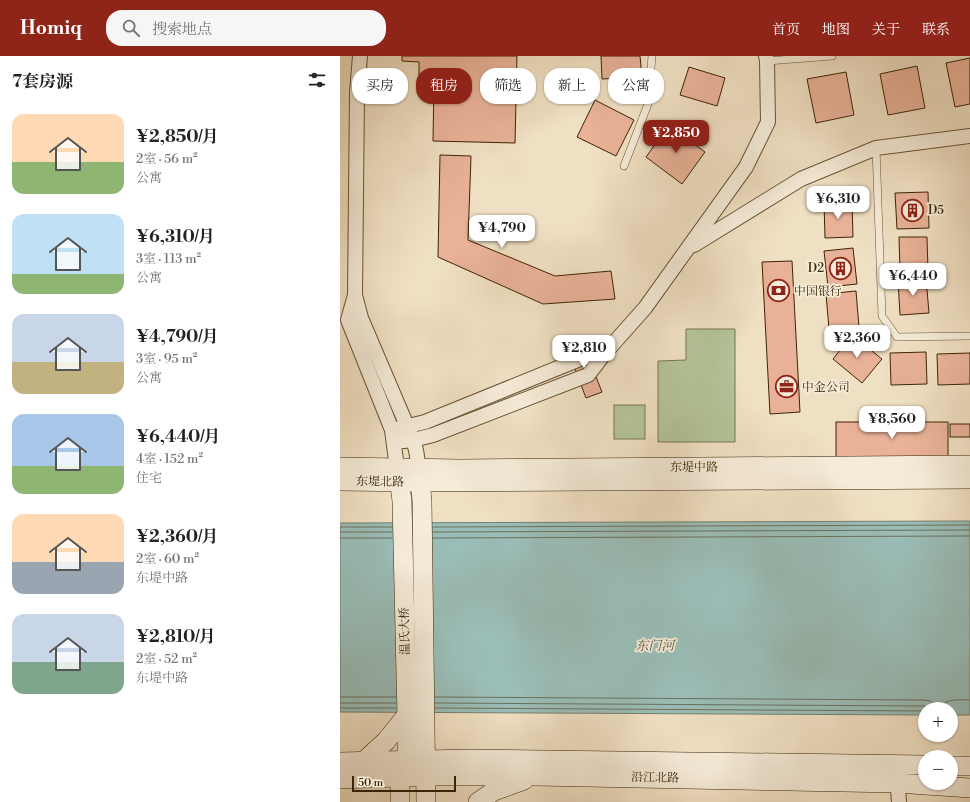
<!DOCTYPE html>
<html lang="zh">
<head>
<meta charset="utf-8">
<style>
	:root { --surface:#fff; --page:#f6f6f6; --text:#222; --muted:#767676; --accent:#8f2418 }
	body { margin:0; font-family:"Libre Bodoni","Noto Serif SC",serif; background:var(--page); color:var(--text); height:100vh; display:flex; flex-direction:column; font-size:15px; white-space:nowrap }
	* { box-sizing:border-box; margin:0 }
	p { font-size:13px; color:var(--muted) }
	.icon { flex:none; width:22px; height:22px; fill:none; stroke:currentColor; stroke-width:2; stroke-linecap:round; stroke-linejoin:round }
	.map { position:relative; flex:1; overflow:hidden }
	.side { display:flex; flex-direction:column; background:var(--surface); width:340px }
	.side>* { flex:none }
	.guide { position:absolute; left:12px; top:12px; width:380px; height:36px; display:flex; gap:8px }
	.controls { position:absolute; left:578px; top:646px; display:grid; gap:8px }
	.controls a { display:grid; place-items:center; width:40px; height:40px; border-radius:50%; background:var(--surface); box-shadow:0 1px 3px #0004; font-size:20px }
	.scale { position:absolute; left:12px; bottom:10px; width:104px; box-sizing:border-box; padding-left:4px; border:2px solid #3c2506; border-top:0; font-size:11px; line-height:14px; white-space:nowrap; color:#3c2506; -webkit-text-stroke:3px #f5ebd8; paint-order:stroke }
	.price { position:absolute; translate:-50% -34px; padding:0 9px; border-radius:8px; background:#fff; color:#222; font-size:13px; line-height:26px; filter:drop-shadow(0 1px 2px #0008) }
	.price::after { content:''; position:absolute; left:50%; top:24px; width:12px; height:9px; margin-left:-6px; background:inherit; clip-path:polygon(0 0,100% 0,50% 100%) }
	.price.active { background:var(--accent); color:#fff }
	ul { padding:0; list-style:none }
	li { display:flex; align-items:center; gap:12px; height:100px; padding:0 12px }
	li span { display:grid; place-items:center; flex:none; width:112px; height:80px; border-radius:12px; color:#555 }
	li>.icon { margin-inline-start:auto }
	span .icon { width:48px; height:48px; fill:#fffc; stroke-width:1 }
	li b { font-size:17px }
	h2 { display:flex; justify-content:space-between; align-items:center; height:48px; padding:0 12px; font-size:17px }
	.tag { padding:0 14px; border-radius:16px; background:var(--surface); box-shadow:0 1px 3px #0004; font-size:14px; line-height:36px }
	.tag.active { background:var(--accent); color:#fff }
	header { display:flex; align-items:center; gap:24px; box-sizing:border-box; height:56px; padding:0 20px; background:var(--accent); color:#fff }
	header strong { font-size:19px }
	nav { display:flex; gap:22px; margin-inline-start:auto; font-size:14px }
	.search { width:280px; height:36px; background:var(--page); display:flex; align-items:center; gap:10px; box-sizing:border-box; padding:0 14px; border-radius:16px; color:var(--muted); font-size:15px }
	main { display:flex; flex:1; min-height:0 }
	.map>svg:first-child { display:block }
	.green { fill:#b4c399; stroke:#787450 }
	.water { fill:#9abdb7; stroke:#748070 }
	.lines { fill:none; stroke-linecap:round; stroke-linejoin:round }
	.shore { stroke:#6b715e; stroke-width:1 }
	.building { fill:#e9b298; stroke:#3c2506 }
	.lane-casing { stroke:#695435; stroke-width:8 }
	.street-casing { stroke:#695435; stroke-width:16 }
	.secondary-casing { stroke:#3c2506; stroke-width:20 }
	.lane { stroke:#f5ebd8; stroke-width:7 }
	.street { stroke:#f5ebd8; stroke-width:14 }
	.secondary { stroke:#f5ebd8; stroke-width:19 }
	.labels { text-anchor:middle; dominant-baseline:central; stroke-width:3.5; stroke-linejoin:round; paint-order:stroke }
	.poi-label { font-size:12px; fill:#3c2506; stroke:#f5ebd8; text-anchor:start }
	.street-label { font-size:12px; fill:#3c2506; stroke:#f5ebd8 }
	.water-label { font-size:13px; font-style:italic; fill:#58533b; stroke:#f5ebd8 }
</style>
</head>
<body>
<header>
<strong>Homiq</strong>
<div class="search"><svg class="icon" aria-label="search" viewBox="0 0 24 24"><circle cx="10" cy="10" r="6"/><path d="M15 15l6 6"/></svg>搜索地点</div>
<nav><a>首页</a><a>地图</a><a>关于</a><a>联系</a></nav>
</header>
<main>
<section class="side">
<h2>7套房源<svg class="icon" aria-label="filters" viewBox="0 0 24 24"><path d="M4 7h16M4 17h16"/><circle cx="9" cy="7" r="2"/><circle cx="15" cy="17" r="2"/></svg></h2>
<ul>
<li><span style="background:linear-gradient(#ffd9b3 60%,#8fb573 0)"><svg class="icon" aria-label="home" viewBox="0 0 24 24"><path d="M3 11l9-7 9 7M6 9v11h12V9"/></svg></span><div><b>¥2,850/月</b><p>2室 · 56 m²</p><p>公寓</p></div></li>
<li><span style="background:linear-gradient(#bfe0f5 75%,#8fb573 0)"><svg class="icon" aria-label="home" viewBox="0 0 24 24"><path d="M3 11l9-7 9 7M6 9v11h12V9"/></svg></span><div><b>¥6,310/月</b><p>3室 · 113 m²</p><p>公寓</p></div></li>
<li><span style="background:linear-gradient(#c9d6e8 60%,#c2b280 0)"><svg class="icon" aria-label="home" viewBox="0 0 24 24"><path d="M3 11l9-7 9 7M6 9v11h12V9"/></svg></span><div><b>¥4,790/月</b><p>3室 · 95 m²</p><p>公寓</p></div></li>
<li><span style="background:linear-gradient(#a9c7e8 65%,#8fb573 0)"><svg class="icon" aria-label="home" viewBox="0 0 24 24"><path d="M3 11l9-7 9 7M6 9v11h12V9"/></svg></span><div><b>¥6,440/月</b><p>4室 · 152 m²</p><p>住宅</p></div></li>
<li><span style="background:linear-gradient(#ffd9b3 60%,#9aa5b1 0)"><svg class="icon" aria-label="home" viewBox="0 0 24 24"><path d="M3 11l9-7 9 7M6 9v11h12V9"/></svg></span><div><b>¥2,360/月</b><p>2室 · 60 m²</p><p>东堤中路</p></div></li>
<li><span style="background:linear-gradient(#c9d6e8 60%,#7fa58c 0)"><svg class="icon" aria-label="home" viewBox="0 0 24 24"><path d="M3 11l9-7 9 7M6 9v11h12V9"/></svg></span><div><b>¥2,810/月</b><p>2室 · 52 m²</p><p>东堤中路</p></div></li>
</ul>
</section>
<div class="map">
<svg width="630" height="746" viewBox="0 0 630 746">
	<rect width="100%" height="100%" fill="#f0e0c3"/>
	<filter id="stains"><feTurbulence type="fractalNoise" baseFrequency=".005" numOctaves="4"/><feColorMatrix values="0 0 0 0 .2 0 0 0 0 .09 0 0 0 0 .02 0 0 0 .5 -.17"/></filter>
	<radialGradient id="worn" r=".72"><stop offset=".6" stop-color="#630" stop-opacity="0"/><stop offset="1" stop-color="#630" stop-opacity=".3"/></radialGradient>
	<g class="green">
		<polygon points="346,273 395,273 395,386 318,386 318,305 346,304"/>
		<rect x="274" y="349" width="31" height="34"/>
	</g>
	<polygon class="water" points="630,465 630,659 611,659 611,653 585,653 585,659 0,656 0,467"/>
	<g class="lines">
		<g class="shore">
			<polyline points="0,471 52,471"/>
			<polyline points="93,471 630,469"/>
			<polyline points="0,476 52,476"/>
			<polyline points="93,476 630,474"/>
			<polyline points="0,482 52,482"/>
			<polyline points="93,482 630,480"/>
			<polyline points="0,641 56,641"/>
			<path d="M 95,641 L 584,644 L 591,645 L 598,651 C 610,642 616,644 630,644"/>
			<polyline points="0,647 56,647"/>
			<polyline points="95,647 584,650 588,651 591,653"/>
			<polyline points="0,652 56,652"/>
			<polyline points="95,652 585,655"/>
		</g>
	</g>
	<g class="building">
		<polygon points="62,0 177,0 175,87 93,85 94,27 79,27 79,6 62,5"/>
		<polygon points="261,0 300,0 302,21 262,23"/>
		<polygon points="630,2 630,48 615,51 606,7"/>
		<polygon points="577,10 585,52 548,59 540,18"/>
		<polygon points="349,11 385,22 377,50 340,39"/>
		<polygon points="506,16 514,59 476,67 467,23"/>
		<polygon points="255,44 294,64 276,100 237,81"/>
		<polygon points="329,69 365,96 342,128 306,101"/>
		<polygon points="100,99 131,100 128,184 215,220 271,215 275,243 203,248 98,201"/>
		<polygon points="588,136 589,172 557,173 555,137"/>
		<polygon points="512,145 513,181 485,182 484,146"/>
		<polygon points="559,181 587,181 588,214 560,214"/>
		<polygon points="513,192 517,228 488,231 484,195"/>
		<polygon points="452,205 460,356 430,358 422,206"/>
		<polygon points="586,222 589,257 560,259 558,224"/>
		<polygon points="516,235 519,271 489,273 486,238"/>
		<polygon points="512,279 542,303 522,327 493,303"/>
		<polygon points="241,283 262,336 246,342 226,289"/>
		<polygon points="586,296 587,328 551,329 550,297"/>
		<polygon points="630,297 630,328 598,329 597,298"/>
		<rect x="496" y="366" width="112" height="35"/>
		<rect x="610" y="368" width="20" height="13"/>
	</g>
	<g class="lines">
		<defs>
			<g id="lane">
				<polyline points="427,5 492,0"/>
				<polyline points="536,92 542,260 557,281 630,280"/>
				<polyline points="284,110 308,48 312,0"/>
			</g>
			<g id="street">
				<polyline points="20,0 17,36 15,239 8,264 52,374 57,412"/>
				<polyline points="354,189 461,123 536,92 630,80"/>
				<polyline points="15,239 21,262 73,384 76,394 79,413"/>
				<polyline points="52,374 85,366 240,303 265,297"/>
				<polyline points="54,386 73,384 93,379 248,319 265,297 305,252 406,111 428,66 427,5 426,0"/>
				<polyline points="557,718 559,746"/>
			</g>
			<g id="secondary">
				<polyline points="0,411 120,413 630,409"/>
				<polyline points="58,414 62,445 67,659 67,705 60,721 60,746"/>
				<polyline points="79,414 82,445 86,746"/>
				<polyline points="0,425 80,426 630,423"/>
				<polyline points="0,706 129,703 585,709"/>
				<polyline points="23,706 46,685 67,659"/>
				<polyline points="611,710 630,710"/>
				<polyline points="0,723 86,720 196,720 557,727 630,732"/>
				<polyline points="138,746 154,735 184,724"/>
			</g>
		</defs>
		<use href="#lane" class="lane-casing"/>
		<use href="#street" class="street-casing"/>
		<use href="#secondary" class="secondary-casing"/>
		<use href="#lane" class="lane"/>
		<use href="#street" class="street"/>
		<use href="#secondary" class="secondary"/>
	</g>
	<defs>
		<symbol id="building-ring" viewBox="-11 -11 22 22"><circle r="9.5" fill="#f5ebd8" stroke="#8f2418" stroke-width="1.5"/><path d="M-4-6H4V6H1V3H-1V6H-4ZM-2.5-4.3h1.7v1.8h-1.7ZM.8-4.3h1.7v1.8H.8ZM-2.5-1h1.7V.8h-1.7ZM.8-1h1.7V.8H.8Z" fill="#8f2418"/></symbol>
		<symbol id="bank-ring" viewBox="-11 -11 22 22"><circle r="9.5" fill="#f5ebd8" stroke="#8f2418" stroke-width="1.5"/><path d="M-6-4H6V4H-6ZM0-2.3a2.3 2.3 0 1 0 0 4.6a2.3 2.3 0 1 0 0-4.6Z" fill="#8f2418"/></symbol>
		<symbol id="office-ring" viewBox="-11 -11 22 22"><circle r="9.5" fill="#f5ebd8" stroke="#8f2418" stroke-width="1.5"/><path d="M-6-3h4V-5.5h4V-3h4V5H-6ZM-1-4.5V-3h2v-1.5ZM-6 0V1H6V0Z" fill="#8f2418"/></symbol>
	</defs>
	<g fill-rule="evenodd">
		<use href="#building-ring" x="560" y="142" width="25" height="25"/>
		<use href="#building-ring" x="488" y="200" width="25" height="25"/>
		<use href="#bank-ring" x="426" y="222" width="25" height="25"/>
		<use href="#office-ring" x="434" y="318" width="25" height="25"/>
	</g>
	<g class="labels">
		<g class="poi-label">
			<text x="588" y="154">D5</text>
			<text x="484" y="212" text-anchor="end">D2</text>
			<text x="454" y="235">中国银行</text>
			<text x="462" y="331">中金公司</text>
		</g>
		<g class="street-label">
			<text x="354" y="411">东堤中路</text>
			<text transform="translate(40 426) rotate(1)">东堤北路</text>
			<text transform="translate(65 575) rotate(-91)">温氏大桥</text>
			<text transform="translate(315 722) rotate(1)">沿江北路</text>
		</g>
		<g class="water-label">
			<text transform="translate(315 590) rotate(-1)">东门河</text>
		</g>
	</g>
	<rect width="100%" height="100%" filter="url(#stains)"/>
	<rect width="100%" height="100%" fill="url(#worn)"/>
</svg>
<div class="controls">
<a>+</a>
<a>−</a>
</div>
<div class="scale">50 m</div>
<b class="price active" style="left:336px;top:98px">¥2,850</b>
<b class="price" style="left:498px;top:164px">¥6,310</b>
<b class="price" style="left:162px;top:193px">¥4,790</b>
<b class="price" style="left:573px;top:241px">¥6,440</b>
<b class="price" style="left:517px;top:303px">¥2,360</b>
<b class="price" style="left:244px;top:313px">¥2,810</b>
<b class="price" style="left:552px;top:384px">¥8,560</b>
<div class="guide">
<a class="tag">买房</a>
<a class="tag active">租房</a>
<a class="tag">筛选</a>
<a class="tag">新上</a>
<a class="tag">公寓</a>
</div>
</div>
</main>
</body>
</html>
